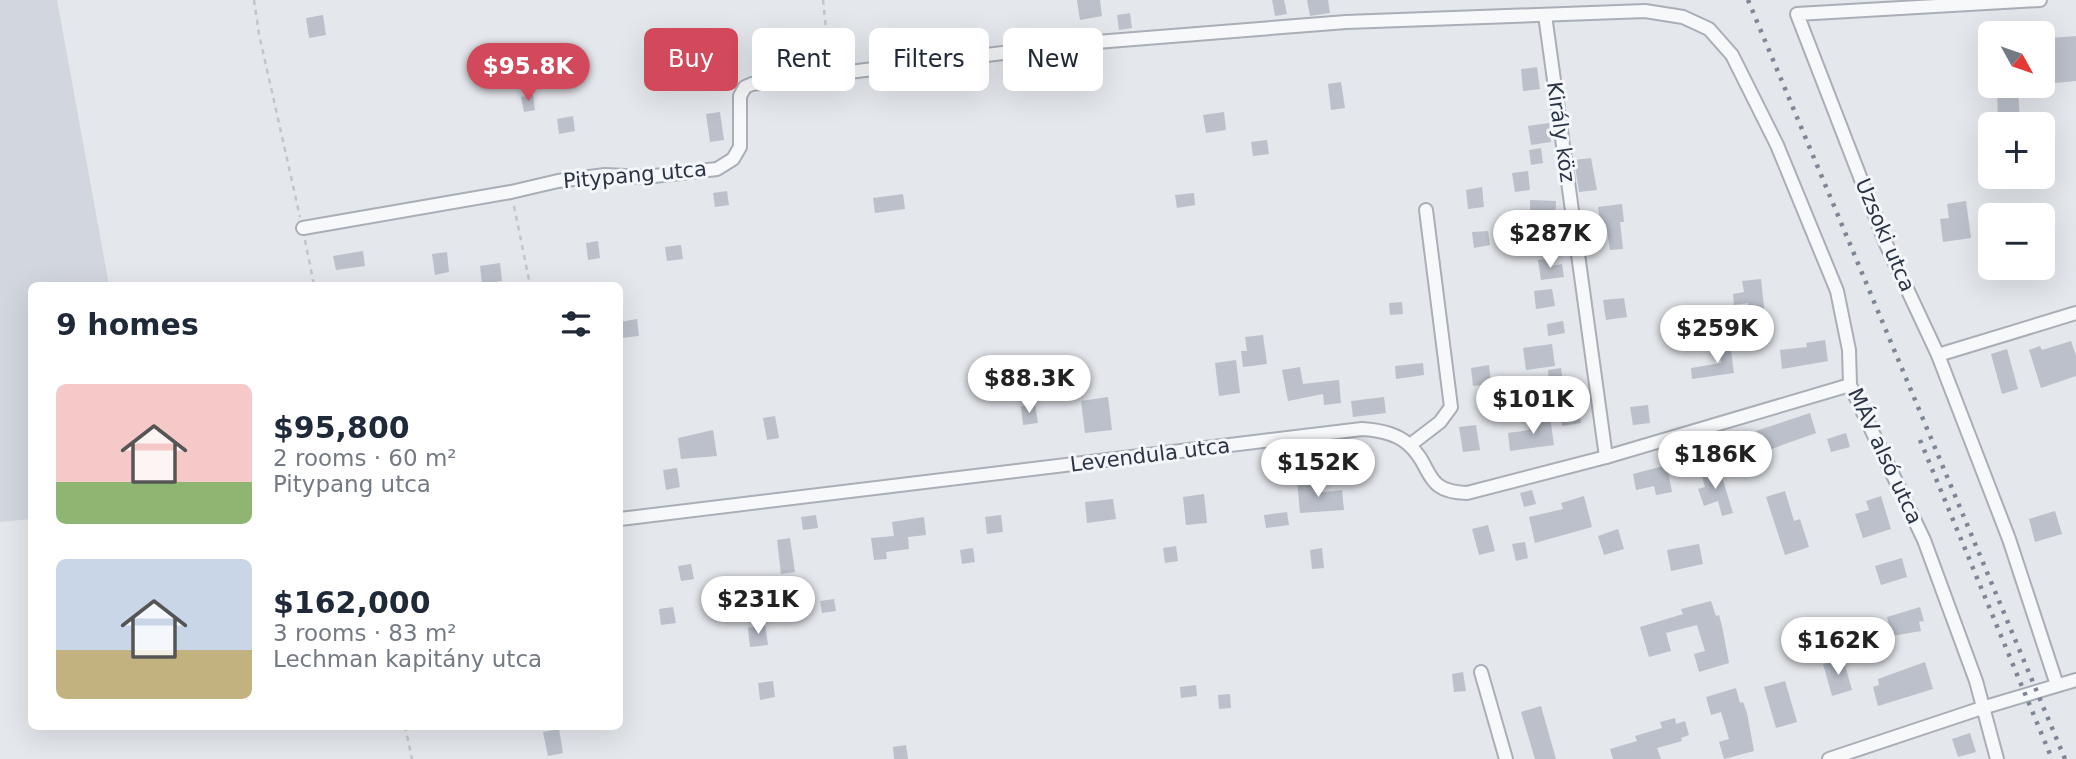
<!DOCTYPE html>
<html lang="en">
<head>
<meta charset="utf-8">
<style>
	:root { --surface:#fff; --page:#f2f2f3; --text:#1f2937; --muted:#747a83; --accent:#d1495b }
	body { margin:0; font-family:"DejaVu Sans",sans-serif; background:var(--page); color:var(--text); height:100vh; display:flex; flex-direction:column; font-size:26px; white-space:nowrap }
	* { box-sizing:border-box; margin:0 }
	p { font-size:23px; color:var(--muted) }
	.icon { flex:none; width:38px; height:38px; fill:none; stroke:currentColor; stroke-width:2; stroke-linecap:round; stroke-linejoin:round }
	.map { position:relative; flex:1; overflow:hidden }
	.drawer { position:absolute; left:28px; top:282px; width:595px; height:448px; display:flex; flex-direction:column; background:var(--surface); border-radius:10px; box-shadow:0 7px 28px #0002 }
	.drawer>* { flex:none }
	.top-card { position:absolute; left:644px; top:28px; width:665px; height:63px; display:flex; gap:14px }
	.needle { width:46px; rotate:130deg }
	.fabs { position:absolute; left:1978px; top:21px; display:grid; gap:14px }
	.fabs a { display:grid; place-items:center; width:77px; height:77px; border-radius:10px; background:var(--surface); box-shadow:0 7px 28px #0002; font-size:35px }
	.price { position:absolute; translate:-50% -60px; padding:0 16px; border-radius:24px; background:#fff; color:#222; font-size:23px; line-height:46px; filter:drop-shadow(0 2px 4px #0008) }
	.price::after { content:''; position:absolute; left:50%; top:42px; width:21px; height:16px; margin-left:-10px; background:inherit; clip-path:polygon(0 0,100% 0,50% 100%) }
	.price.active { background:var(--accent); color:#fff }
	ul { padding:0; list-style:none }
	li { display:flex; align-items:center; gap:21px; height:175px; padding:0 28px }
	li span { display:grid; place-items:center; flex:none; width:196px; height:140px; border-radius:10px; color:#555 }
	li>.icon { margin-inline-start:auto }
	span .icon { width:84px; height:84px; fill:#fffc; stroke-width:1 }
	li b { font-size:30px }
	h2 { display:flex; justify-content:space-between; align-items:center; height:84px; padding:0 28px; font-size:30px }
	.tag { padding:0 24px; border-radius:10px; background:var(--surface); box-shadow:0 7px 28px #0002; font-size:24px; line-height:63px }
	.tag.active { background:var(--accent); color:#fff }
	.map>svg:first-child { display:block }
	.built { fill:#d2d6de }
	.building { fill:#bbc0ca }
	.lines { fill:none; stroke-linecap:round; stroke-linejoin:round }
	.street-casing { stroke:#a9aeb7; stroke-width:16 }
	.path { stroke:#c2c5cb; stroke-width:2.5; stroke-dasharray:5 5; stroke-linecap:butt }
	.street { stroke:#f7f8fa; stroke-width:12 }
	.rail { stroke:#7d8696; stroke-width:4.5; stroke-dasharray:3.5 7; stroke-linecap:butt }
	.labels { text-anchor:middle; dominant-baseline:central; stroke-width:6; stroke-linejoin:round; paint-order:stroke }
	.street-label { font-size:21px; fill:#2b3445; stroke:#f4f6f9 }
</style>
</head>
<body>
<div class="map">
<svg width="2076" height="759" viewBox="0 0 2076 759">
	<rect width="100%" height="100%" fill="#e4e7ec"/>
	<polygon class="built" points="0,0 57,0 109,285 32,285 31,519 0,522"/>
	<g class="building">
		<polygon points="1077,0 1100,0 1102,16 1080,20"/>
		<polygon points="1272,0 1284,0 1287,14 1275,16"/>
		<polygon points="1307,0 1328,0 1330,13 1310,16"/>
		<polygon points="1130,13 1132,28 1119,30 1117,15"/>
		<polygon points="323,15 326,35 309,38 306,18"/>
		<polygon points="2076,36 2076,81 2054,83 2050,38"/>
		<polygon points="1537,67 1540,89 1523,91 1521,69"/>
		<polygon points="1341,82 1345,108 1331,110 1328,84"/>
		<polygon points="1997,86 2018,86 2020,124 1998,124"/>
		<polygon points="533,95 535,110 524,112 521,97"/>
		<polygon points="720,112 724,140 710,142 706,114"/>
		<polygon points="1224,112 1226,130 1206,133 1203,115"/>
		<polygon points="573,116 575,131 559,134 557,119"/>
		<polygon points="1549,123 1551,142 1531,145 1528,126"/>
		<polygon points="1267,140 1269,154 1253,156 1251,142"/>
		<polygon points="1541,148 1543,163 1531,165 1529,150"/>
		<polygon points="1591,158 1597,190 1579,192 1574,160"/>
		<polygon points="1528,171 1530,190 1515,192 1512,173"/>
		<polygon points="1482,187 1484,207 1468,209 1466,190"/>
		<polygon points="727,191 729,205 715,207 713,193"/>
		<polygon points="1194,193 1195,205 1177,208 1175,195"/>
		<polygon points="903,194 905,209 875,213 873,198"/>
		<polygon points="1530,200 1556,201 1555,220 1530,219"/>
		<polygon points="1966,201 1971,238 1943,242 1940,219 1949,218 1947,204"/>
		<polygon points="1622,204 1624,222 1620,222 1623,249 1610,250 1606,224 1601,225 1598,207"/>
		<polygon points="1488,231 1490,245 1474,248 1472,232"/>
		<polygon points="598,241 600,258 588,260 586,243"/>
		<polygon points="681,245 683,259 667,261 665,247"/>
		<polygon points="363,251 365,266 336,270 333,256"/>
		<polygon points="447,252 449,272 435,275 432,254"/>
		<polygon points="1551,258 1552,266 1562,264 1564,277 1541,280 1538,260"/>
		<polygon points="500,263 502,281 482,284 480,266"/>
		<polygon points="1761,279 1767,334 1752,336 1748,303 1734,305 1733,294 1744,292 1742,281"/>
		<polygon points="1552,289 1555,306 1536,309 1534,291"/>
		<polygon points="1624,298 1627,317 1606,320 1603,300"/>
		<polygon points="1402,302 1403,314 1390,315 1389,303"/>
		<polygon points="637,319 639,336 621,338 620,322"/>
		<polygon points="1563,321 1565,333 1548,336 1547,324"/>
		<polygon points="1263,335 1267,364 1243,367 1241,351 1247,351 1245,337"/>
		<polygon points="1825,340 1828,361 1782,369 1780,350 1807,347 1806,343"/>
		<polygon points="2071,341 2076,355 2076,376 2041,388 2029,350 2040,346 2042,350"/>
		<polygon points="1730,343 1734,373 1692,379 1691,368 1721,363 1719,344"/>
		<polygon points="1552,344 1555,366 1526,370 1523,348"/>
		<polygon points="2007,349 2018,389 2002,394 1991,354"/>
		<polygon points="1236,360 1240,393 1219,396 1215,363"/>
		<polygon points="1423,363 1424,375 1396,379 1395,366"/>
		<polygon points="1489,365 1491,384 1473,386 1471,368"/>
		<polygon points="1300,367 1303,384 1339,380 1341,403 1324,405 1323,394 1288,401 1282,370"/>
		<polygon points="1561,368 1563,382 1549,384 1548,370"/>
		<polygon points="1576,384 1581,423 1562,426 1560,407 1565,406 1562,385"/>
		<polygon points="1108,397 1112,430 1085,433 1081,401"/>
		<polygon points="1384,397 1386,413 1353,417 1351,401"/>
		<polygon points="1035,404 1038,423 1023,425 1021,406"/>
		<polygon points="1648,405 1650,423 1633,425 1630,407"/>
		<polygon points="1810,413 1816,433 1763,452 1756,431"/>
		<polygon points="775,416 779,438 767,440 763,418"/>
		<polygon points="1550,417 1554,445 1510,451 1508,433 1529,430 1528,420"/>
		<polygon points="1476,425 1480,450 1463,452 1459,427"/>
		<polygon points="713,430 717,456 681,459 678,438"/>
		<polygon points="1846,433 1850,447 1831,452 1827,439"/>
		<polygon points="1667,465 1672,492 1656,495 1654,486 1636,490 1633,474"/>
		<polygon points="1719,467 1733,513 1722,516 1718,501 1704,506 1698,489 1705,487 1701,473"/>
		<polygon points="677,468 680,487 666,490 663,470"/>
		<polygon points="1313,479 1315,493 1342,490 1344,510 1300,513 1297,480"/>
		<polygon points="1532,490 1536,504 1524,507 1520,493"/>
		<polygon points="1785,491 1794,521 1800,519 1809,547 1785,555 1766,497"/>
		<polygon points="1204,494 1207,523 1186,525 1183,497"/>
		<polygon points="1584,496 1592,527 1535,543 1529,517 1563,509 1561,503"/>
		<polygon points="1881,496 1891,529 1863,538 1855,514 1869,510 1866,501"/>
		<polygon points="1113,499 1116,519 1087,523 1085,502"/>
		<polygon points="2055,511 2062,534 2035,542 2029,519"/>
		<polygon points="1287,512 1289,525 1266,528 1264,515"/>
		<polygon points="816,515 818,528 803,530 801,517"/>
		<polygon points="1001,515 1003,532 987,534 985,517"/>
		<polygon points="924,517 926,535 908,537 909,549 886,552 887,559 874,560 871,538 894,536 892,522"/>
		<polygon points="1488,525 1495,551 1479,555 1472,529"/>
		<polygon points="1618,529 1624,549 1604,555 1598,536"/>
		<polygon points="790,538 795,572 781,574 777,540"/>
		<polygon points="1525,542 1528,558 1516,561 1512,544"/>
		<polygon points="1699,544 1703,564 1671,571 1667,550"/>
		<polygon points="1176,546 1178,561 1165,563 1163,548"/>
		<polygon points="973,548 975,562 962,564 960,550"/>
		<polygon points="1322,548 1324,568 1312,569 1310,550"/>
		<polygon points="1902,558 1907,577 1881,585 1875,566"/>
		<polygon points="691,564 694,579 681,581 678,566"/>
		<polygon points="834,599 836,611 822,613 820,601"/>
		<polygon points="1711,601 1716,616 1719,615 1722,626 1729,663 1699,672 1694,654 1705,651 1697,625 1666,633 1671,651 1649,657 1640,627 1683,614 1681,609"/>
		<polygon points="673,607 676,623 661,625 659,609"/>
		<polygon points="1920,607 1924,621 1919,622 1921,631 1892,636 1887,617"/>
		<polygon points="765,625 768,645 750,647 748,628"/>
		<polygon points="1843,658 1852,690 1832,696 1823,664"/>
		<polygon points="1925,662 1933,689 1878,706 1873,687 1879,685 1878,679"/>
		<polygon points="1463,672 1466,691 1454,692 1452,674"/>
		<polygon points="773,681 775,697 760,700 758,683"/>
		<polygon points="1785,681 1797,722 1776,728 1764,687"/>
		<polygon points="1196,685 1197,696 1181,698 1180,687"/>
		<polygon points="1736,688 1740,703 1743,702 1747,713 1754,751 1724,759 1719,742 1729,739 1721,712 1711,715 1706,697"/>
		<polygon points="1230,694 1231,708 1219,709 1218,695"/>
		<polygon points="1541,706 1556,759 1535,759 1521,712"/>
		<polygon points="1675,718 1676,724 1685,721 1689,735 1681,738 1682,741 1657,748 1661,759 1613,759 1610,749 1637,741 1635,736 1662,728 1660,722"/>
		<polygon points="559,729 563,753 548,756 543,732"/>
		<polygon points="1970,733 1976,752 1958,757 1952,739"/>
		<polygon points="906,745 908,759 894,759 893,747"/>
	</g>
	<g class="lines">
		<defs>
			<g id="street">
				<polyline points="2040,0 1797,14 1886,244 1938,355 2009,539 2057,685"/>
				<polyline points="1545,15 1606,457"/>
				<polyline points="303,228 511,192 558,181 605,175 645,177 717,169 733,159 740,147 740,96 745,87 752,84 1084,43 1346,22 1645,11 1683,17 1709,29 1732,55 1777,145 1837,291 1849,350 1850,385 1924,540 1976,681 1997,759"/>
				<polyline points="1938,355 2076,313"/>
				<polyline points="1410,445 1440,422 1451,407 1426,210"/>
				<path d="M 620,519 L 1362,429 C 1378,430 1396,433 1408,444 C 1434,466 1422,492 1467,493 L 1606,457 L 1850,385"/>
				<polyline points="1481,672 1506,759"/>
				<polyline points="1829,759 1982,708 2076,680"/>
			</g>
		</defs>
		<use href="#street" class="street-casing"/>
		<g class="path">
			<polyline points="254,0 259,34 300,217"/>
			<polyline points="823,0 829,60"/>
			<polyline points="514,206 530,285"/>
			<polyline points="305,240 314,285"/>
			<polyline points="405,726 412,759"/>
		</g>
		<use href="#street" class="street"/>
		<g class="rail">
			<polyline points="1748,0 2065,759"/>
			<polyline points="1920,440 2052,759"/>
		</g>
	</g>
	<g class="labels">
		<g class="street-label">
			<text transform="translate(1561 132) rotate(82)">Király köz</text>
			<text transform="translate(635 175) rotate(-5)">Pitypang utca</text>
			<text transform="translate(1885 235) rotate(67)">Uzsoki utca</text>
			<text transform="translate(1150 455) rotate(-7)">Levendula utca</text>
			<text transform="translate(1885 456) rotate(65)">MÁV alsó utca</text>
		</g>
	</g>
</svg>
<div class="fabs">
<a><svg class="needle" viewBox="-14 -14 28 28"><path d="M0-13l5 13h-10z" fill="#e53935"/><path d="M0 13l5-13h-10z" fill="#747a83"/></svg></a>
<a>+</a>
<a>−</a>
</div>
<b class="price active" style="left:528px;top:103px">$95.8K</b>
<b class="price" style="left:1550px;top:270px">$287K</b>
<b class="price" style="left:1717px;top:365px">$259K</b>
<b class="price" style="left:1029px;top:415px">$88.3K</b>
<b class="price" style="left:1533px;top:436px">$101K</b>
<b class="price" style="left:1715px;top:491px">$186K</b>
<b class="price" style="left:1318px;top:499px">$152K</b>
<b class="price" style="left:758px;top:636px">$231K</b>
<b class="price" style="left:1838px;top:677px">$162K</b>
<div class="top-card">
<a class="tag active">Buy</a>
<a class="tag">Rent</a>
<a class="tag">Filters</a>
<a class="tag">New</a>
</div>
<section class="drawer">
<h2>9 homes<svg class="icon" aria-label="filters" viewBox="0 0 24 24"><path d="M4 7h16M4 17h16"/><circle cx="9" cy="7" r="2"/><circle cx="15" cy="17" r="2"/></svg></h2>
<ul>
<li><span style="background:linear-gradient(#f6c9c9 70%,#8fb573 0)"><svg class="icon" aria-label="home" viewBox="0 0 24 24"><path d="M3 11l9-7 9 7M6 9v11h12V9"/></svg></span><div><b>$95,800</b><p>2 rooms · 60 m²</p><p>Pitypang utca</p></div></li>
<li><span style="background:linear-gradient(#c9d6e8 65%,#c2b280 0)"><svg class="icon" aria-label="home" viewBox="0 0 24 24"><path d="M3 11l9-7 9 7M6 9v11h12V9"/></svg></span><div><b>$162,000</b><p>3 rooms · 83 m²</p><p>Lechman kapitány utca</p></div></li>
</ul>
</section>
</div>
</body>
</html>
